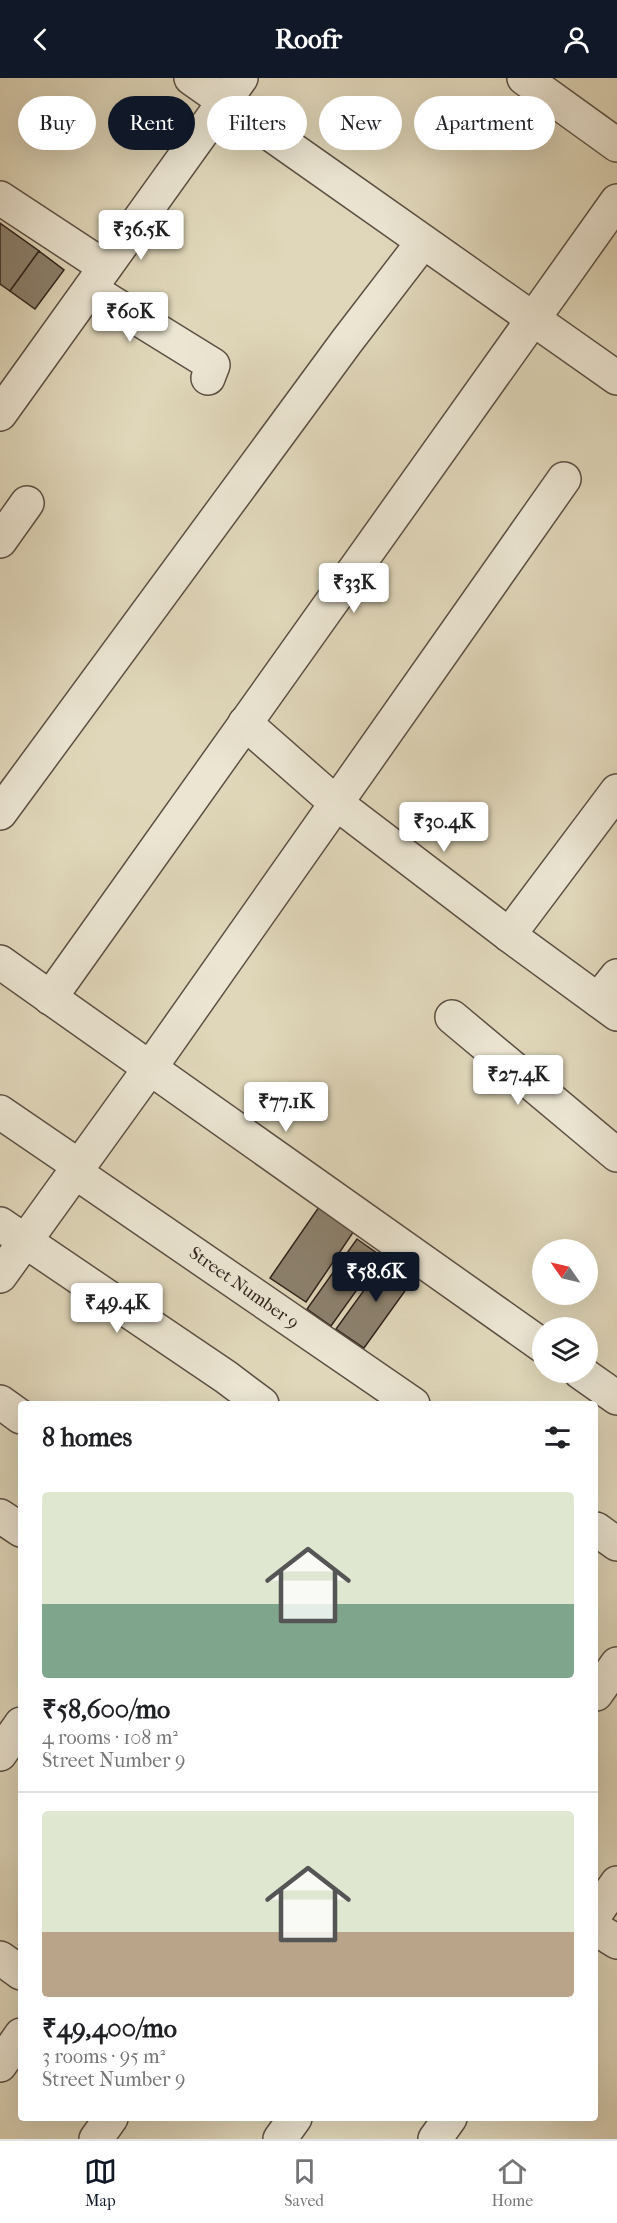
<!DOCTYPE html>
<html lang="en">
<head>
<meta charset="utf-8">
<style>
	:root { --surface:#fff; --page:#f2f2f2; --text:#202124; --muted:#757577; --line:#e0e0e0; --accent:#111827 }
	body { margin:0; font-family:"IM FELL French Canon",serif; background:var(--page); color:var(--text); height:100vh; display:flex; flex-direction:column; font-size:22px; white-space:nowrap }
	* { box-sizing:border-box; margin:0 }
	p { font-size:20px; color:var(--muted) }
	.icon { flex:none; width:33px; height:33px; fill:none; stroke:currentColor; stroke-width:2; stroke-linecap:round; stroke-linejoin:round }
	.map { position:relative; flex:1; overflow:hidden }
	.sheet { position:absolute; left:18px; top:1323px; width:580px; height:720px; display:flex; flex-direction:column; background:var(--surface); border-radius:6px; box-shadow:0 6px 24px #0002 }
	.sheet>* { flex:none }
	.banner { position:absolute; left:18px; top:18px; width:582px; height:54px; display:flex; gap:12px }
	.needle { width:39px; rotate:304deg }
	.controls { position:absolute; left:532px; top:1161px; display:grid; gap:12px }
	.controls a { display:grid; place-items:center; width:66px; height:66px; border-radius:50%; background:var(--surface); box-shadow:0 6px 24px #0002; font-size:30px }
	.price { position:absolute; translate:-50% -51px; padding:0 14px; border-radius:6px; background:#fff; color:#222; font-size:20px; line-height:39px; filter:drop-shadow(0 2px 3px #0008) }
	.price::after { content:''; position:absolute; left:50%; top:36px; width:18px; height:14px; margin-left:-9px; background:inherit; clip-path:polygon(0 0,100% 0,50% 100%) }
	.price.active { background:var(--accent); color:#fff }
	ul { padding:0; list-style:none }
	li { display:grid; align-content:center; gap:12px; height:318px; padding:0 24px }
	li+li { border-top:2px solid var(--line) }
	li span { display:grid; place-items:center; height:186px; border-radius:6px; color:#555 }
	li>.icon { margin-inline-start:auto }
	span .icon { width:108px; height:108px; fill:#fffc; stroke-width:1 }
	li b { font-size:26px }
	h2 { display:flex; justify-content:space-between; align-items:center; height:72px; padding:0 24px; font-size:26px }
	.chip { padding:0 21px; border-radius:27px; background:var(--surface); box-shadow:0 6px 24px #0002; font-size:21px; line-height:54px }
	.chip.active { background:var(--accent); color:#fff }
	header { display:flex; justify-content:space-between; align-items:center; height:78px; padding:0 24px; background:var(--accent); color:#fff; font-size:27px; font-weight:700 }
	.tabs { display:flex; justify-content:space-around; align-items:center; height:84px; border-top:2px solid var(--line); background:var(--surface); font-size:16px; color:var(--muted) }
	.tabs a { display:grid; justify-items:center; gap:3px }
	.tabs .active { color:var(--accent) }
	.map>svg:first-child { display:block }
	.building { fill:#8c816e; stroke:#30231c; stroke-width:1.5 }
	.lines { fill:none; stroke-linecap:round; stroke-linejoin:round }
	.minor-casing { stroke:#5c5044; stroke-width:36 }
	.minor { stroke:#ebe5d2; stroke-width:33 }
	.labels { text-anchor:middle; dominant-baseline:central; stroke-width:6; stroke-linejoin:round; paint-order:stroke }
	.street-label { font-size:18px; fill:#30231c; stroke:#ebe5d2 }
</style>
</head>
<body>
<header><svg class="icon" aria-label="back" viewBox="0 0 24 24"><path d="M15 5l-7 7 7 7"/></svg>Roofr<svg class="icon" aria-label="person" viewBox="0 0 24 24"><circle cx="12" cy="8" r="4"/><path d="M4 21q1-7 8-7t8 7"/></svg></header>
<div class="map">
<svg width="617" height="2061" viewBox="0 0 617 2061">
	<rect width="100%" height="100%" fill="#e0d7ba"/>
	<filter id="stains"><feTurbulence type="fractalNoise" baseFrequency=".00333" numOctaves="4"/><feColorMatrix values="0 0 0 0 .2 0 0 0 0 .09 0 0 0 0 .02 0 0 0 .5 -.17"/></filter>
	<radialGradient id="worn" r=".72"><stop offset=".6" stop-color="#630" stop-opacity="0"/><stop offset="1" stop-color="#630" stop-opacity=".3"/></radialGradient>
	<g class="building">
		<polygon points="0,145 39,173 10,213 0,206"/>
		<polygon points="39,173 64,192 35,231 10,213"/>
		<polygon points="319,1129 354,1153 306,1224 270,1200"/>
		<polygon points="357,1161 381,1178 331,1248 307,1231"/>
		<polygon points="388,1179 415,1199 364,1270 336,1251"/>
	</g>
	<g class="lines">
		<defs>
			<g id="minor">
				<polyline points="191,0 617,300"/>
				<polyline points="524,0 617,67"/>
				<polyline points="0,120 105,189"/>
				<polyline points="90,211 213,287 208,300"/>
				<polyline points="0,336 241,0"/>
				<polyline points="0,463 27,425"/>
				<polyline points="245,645 336,725 509,857 617,936"/>
				<polyline points="0,735 347,263 423,164"/>
				<polyline points="509,857 617,713"/>
				<polyline points="0,884 543,1268"/>
				<polyline points="50,920 617,123"/>
				<polyline points="598,922 617,898"/>
				<polyline points="452,939 617,1077"/>
				<polyline points="0,1034 79,1088"/>
				<polyline points="75,1094 413,1326"/>
				<polyline points="0,1146 226,1299 262,1326"/>
				<polyline points="0,1198 150,990 564,401"/>
				<polyline points="580,1294 617,1320"/>
				<polyline points="0,1324 21,1339"/>
				<polyline points="0,1438 21,1452"/>
				<polyline points="596,1451 617,1466"/>
				<polyline points="596,1616 617,1586"/>
				<polyline points="0,1676 21,1646"/>
				<polyline points="596,1835 617,1805"/>
				<polyline points="596,1851 617,1864"/>
				<polyline points="0,1880 21,1895"/>
				<polyline points="0,1987 21,1957"/>
				<polyline points="96,2061 111,2040"/>
				<polyline points="280,2061 295,2040"/>
				<polyline points="435,2061 450,2040"/>
			</g>
		</defs>
		<use href="#minor" class="minor-casing"/>
		<use href="#minor" class="minor"/>
	</g>
	<g class="labels">
		<g class="street-label">
			<text transform="translate(244 1210) rotate(35)">Street Number 9</text>
		</g>
	</g>
	<rect width="100%" height="100%" filter="url(#stains)"/>
	<rect width="100%" height="100%" fill="url(#worn)"/>
</svg>
<div class="controls">
<a><svg class="needle" viewBox="-14 -14 28 28"><path d="M0-13l5 13h-10z" fill="#e53935"/><path d="M0 13l5-13h-10z" fill="#757577"/></svg></a>
<a><svg class="icon" aria-label="layers" viewBox="0 0 24 24"><path d="M12 4l9 5-9 5-9-5zM3 14l9 5 9-5"/></svg></a>
</div>
<b class="price" style="left:141px;top:183px">₹36.5K</b>
<b class="price" style="left:130px;top:265px">₹60K</b>
<b class="price" style="left:354px;top:536px">₹33K</b>
<b class="price" style="left:444px;top:775px">₹30.4K</b>
<b class="price" style="left:518px;top:1028px">₹27.4K</b>
<b class="price" style="left:286px;top:1055px">₹77.1K</b>
<b class="price active" style="left:376px;top:1225px">₹58.6K</b>
<b class="price" style="left:117px;top:1256px">₹49.4K</b>
<div class="banner">
<a class="chip">Buy</a>
<a class="chip active">Rent</a>
<a class="chip">Filters</a>
<a class="chip">New</a>
<a class="chip">Apartment</a>
</div>
<section class="sheet">
<h2>8 homes<svg class="icon" aria-label="filters" viewBox="0 0 24 24"><path d="M4 7h16M4 17h16"/><circle cx="9" cy="7" r="2"/><circle cx="15" cy="17" r="2"/></svg></h2>
<ul>
<li><span style="background:linear-gradient(#dfe7d0 60%,#7fa58c 0)"><svg class="icon" aria-label="home" viewBox="0 0 24 24"><path d="M3 11l9-7 9 7M6 9v11h12V9"/></svg></span><div><b>₹58,600/mo</b><p>4 rooms · 108 m²</p><p>Street Number 9</p></div></li>
<li><span style="background:linear-gradient(#dfe7d0 65%,#b9a48a 0)"><svg class="icon" aria-label="home" viewBox="0 0 24 24"><path d="M3 11l9-7 9 7M6 9v11h12V9"/></svg></span><div><b>₹49,400/mo</b><p>3 rooms · 95 m²</p><p>Street Number 9</p></div></li>
</ul>
</section>
</div>
<nav class="tabs">
<a class="active"><svg class="icon" aria-label="map" viewBox="0 0 24 24"><path d="M3 6l6-2 6 2 6-2v14l-6 2-6-2-6 2zM9 4v14M15 6v14"/></svg>Map</a>
<a><svg class="icon" aria-label="saved" viewBox="0 0 24 24"><path d="M7 4h10v16l-5-4-5 4z"/></svg>Saved</a>
<a><svg class="icon" aria-label="home" viewBox="0 0 24 24"><path d="M3 11l9-7 9 7M6 9v11h12V9"/></svg>Home</a>
</nav>
</body>
</html>
